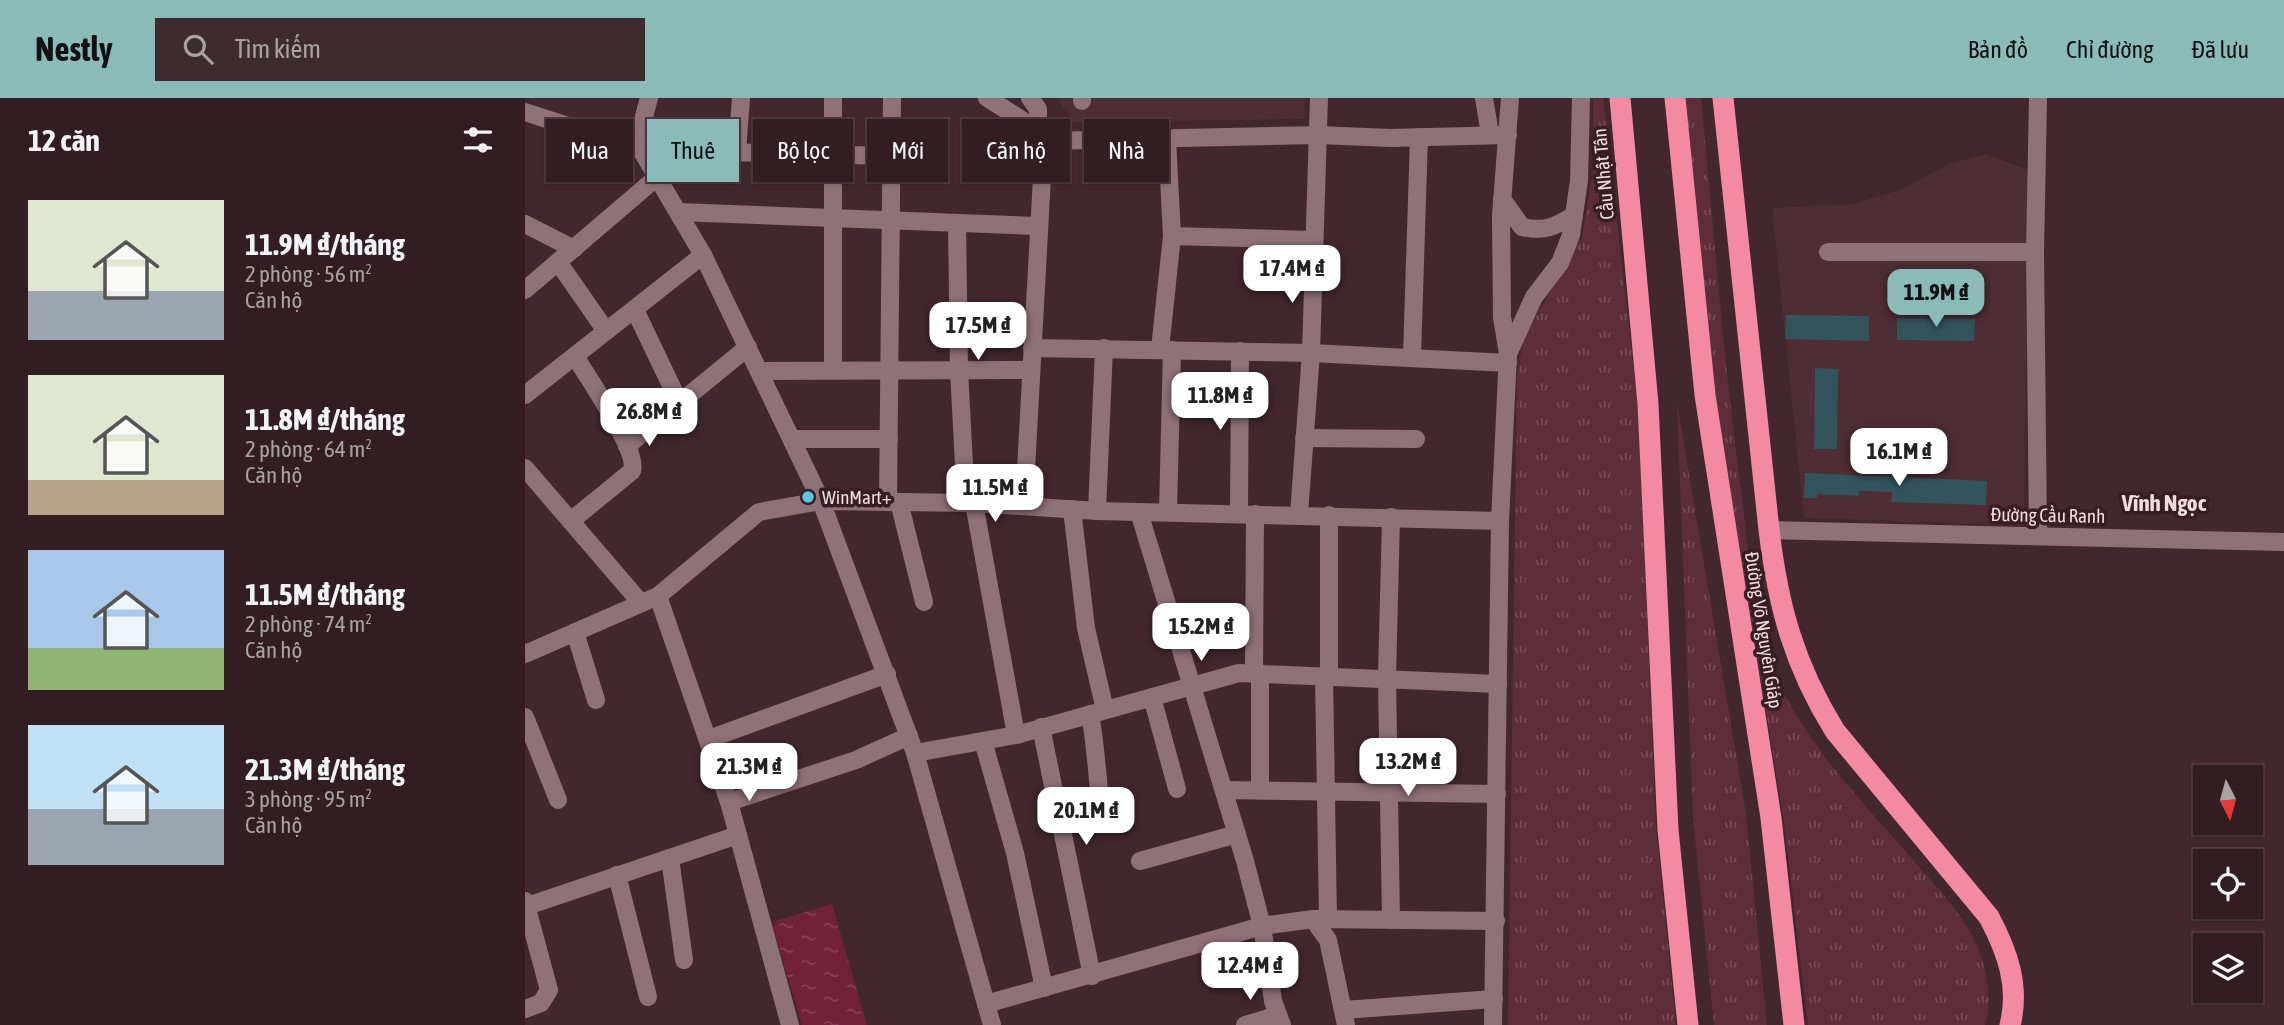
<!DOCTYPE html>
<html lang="vi">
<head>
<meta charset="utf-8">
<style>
	:root { --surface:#321e22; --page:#3d2b2f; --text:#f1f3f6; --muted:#a8a2a5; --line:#4d3c40; --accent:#8bbbb9 }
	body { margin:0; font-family:"Asap Condensed",sans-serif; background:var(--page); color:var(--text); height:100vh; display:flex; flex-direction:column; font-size:26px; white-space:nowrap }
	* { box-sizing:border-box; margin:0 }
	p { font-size:23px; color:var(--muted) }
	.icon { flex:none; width:38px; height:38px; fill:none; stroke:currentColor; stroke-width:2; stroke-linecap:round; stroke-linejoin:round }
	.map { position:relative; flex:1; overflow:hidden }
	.details { display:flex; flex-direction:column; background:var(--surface); width:525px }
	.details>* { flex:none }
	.guide { position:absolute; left:21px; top:21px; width:665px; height:63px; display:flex; gap:14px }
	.needle { width:46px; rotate:174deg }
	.controls { position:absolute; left:1668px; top:667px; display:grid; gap:14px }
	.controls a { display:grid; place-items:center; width:70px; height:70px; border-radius:0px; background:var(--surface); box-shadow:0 2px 5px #0004,0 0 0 2px var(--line); font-size:35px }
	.price { position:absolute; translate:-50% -60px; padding:0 16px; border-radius:14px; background:#fff; color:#222; font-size:23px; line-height:46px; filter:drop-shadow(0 2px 4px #0008) }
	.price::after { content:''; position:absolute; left:50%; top:42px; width:21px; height:16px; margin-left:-10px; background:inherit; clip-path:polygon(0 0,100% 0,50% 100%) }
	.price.active { background:var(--accent); color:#111 }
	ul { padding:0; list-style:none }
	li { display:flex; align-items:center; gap:21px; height:175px; padding:0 28px }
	li span { display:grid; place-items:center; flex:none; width:196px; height:140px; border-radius:0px; color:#555 }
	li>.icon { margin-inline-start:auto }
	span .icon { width:84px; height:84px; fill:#fffc; stroke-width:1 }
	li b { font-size:30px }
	h2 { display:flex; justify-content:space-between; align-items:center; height:84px; padding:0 28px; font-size:30px }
	.tag { padding:0 24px; border-radius:0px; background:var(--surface); box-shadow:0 2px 5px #0004,0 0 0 2px var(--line); font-size:24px; line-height:63px }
	.tag.active { background:var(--accent); color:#111 }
	header { display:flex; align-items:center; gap:42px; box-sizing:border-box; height:98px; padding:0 35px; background:var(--accent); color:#111 }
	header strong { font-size:33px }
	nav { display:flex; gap:38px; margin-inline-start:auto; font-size:24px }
	.search { width:490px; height:63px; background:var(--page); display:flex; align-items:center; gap:18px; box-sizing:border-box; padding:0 24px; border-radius:0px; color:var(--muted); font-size:26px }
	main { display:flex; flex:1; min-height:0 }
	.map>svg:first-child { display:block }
	.built { fill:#4f2d35 }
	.grass { fill:url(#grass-tufts) }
	.water { fill:url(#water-ripples) }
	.building { fill:#34545d }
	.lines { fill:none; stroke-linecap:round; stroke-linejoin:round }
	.minor { stroke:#907178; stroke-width:18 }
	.highway { stroke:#f389a3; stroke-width:21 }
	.poi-dot { fill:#5ac8e5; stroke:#371e24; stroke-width:2.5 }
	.labels { text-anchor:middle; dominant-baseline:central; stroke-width:7; stroke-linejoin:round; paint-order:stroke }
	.street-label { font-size:19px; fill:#efdde0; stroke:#371e24 }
	.poi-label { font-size:19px; fill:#efdde0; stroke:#371e24; text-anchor:start }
	.quarter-label { font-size:23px; font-weight:bold; fill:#efdde0; stroke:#371e24 }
</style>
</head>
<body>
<header>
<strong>Nestly</strong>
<div class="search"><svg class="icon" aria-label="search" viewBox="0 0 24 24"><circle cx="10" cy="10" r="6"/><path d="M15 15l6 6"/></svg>Tìm kiếm</div>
<nav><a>Bản đồ</a><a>Chỉ đường</a><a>Đã lưu</a></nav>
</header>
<main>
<section class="details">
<h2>12 căn<svg class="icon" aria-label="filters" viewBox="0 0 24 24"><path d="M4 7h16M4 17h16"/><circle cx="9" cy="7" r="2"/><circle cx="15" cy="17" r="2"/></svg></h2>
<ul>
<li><span style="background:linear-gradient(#dfe7d0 65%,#9aa5b1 0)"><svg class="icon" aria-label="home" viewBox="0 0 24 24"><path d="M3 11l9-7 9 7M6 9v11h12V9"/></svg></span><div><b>11.9M ₫/tháng</b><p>2 phòng · 56 m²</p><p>Căn hộ</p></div></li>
<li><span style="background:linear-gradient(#dfe7d0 75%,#b9a48a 0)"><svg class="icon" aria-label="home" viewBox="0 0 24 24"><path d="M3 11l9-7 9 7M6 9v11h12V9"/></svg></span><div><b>11.8M ₫/tháng</b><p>2 phòng · 64 m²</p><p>Căn hộ</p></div></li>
<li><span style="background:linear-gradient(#a9c7e8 70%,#8fb573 0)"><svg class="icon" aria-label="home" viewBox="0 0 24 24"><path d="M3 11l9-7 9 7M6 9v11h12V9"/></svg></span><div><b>11.5M ₫/tháng</b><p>2 phòng · 74 m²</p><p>Căn hộ</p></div></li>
<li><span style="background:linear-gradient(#bfe0f5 60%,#9aa5b1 0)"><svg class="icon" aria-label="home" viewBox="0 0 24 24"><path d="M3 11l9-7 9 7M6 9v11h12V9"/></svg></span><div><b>21.3M ₫/tháng</b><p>3 phòng · 95 m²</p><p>Căn hộ</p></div></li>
</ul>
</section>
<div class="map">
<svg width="1759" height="927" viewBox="0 0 1759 927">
	<defs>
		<pattern id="grass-tufts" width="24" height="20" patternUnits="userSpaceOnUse" patternTransform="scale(1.75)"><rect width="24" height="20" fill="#5e2d3a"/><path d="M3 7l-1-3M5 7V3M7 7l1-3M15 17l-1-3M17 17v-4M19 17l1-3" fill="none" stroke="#754b56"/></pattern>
		<pattern id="water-ripples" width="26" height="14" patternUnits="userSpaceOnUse" patternTransform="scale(1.75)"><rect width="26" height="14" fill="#72213b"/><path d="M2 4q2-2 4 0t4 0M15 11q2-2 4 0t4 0" fill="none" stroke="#864157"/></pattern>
	</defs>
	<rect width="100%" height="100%" fill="#42282e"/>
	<g class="built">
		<polygon points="532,0 780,0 780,21 548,24"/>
		<polygon points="1461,56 1503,72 1499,427 1279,420 1247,110 1328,106 1375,92 1424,66"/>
	</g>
	<g class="grass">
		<polygon points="1068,0 1078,0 1113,309 1131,730 1151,927 983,927 992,281 998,241 1057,139 1068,73"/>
		<path d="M 1159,0 L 1176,0 C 1189,134 1199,268 1217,401 C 1224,456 1227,516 1247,568 C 1276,644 1342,708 1394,769 C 1415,793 1440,819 1453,850 C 1462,873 1468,904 1460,927 L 1283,927 L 1259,724 L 1191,306 Z"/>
		<polygon points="1152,305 1221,716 1242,927 1189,927 1168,719"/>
	</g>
	<polygon class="water" points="307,806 342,927 277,927 248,829 251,823"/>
	<g class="building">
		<polygon points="1261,217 1344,218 1344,243 1260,241"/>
		<polygon points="1372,220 1450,221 1449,243 1372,242"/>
		<polygon points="1290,270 1313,271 1312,351 1289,351"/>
		<polygon points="1280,375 1462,383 1461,407 1366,404 1367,394 1334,393 1334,398 1292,396 1292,400 1279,400"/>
	</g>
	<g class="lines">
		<g class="minor">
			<polyline points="124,0 112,45 178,157 296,403 390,655 467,927"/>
			<polyline points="462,0 497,22 519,43 499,408"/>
			<polyline points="505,0 513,11 513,37"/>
			<polyline points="557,0 557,3"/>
			<polyline points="959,0 965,36"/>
			<polyline points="0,14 80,40 112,45"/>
			<polyline points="642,41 647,138"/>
			<polyline points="519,43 794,37 865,40 983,37"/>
			<polyline points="116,52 367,58"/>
			<polyline points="212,54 216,0"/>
			<path d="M 977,101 L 997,129 C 1019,134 1030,129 1049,117"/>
			<polyline points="153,114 513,128"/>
			<polyline points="432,125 434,272 441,405"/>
			<polyline points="0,126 49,151"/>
			<polyline points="1303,154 1510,154"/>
			<polyline points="33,164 81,233"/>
			<polyline points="0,192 131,80"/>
			<polyline points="110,212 154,304"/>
			<polyline points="507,250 786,255 983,265"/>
			<polyline points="635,251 647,138 787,142"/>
			<polyline points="983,256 1009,199 1035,165 1046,137 1054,83 1056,0"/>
			<polyline points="887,258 894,39"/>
			<polyline points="308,272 308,0"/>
			<polyline points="236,273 506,272"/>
			<polyline points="0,297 178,157"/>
			<polyline points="779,340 891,341"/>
			<polyline points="267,341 364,341"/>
			<polyline points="102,348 223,249"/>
			<polyline points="0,370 116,505"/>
			<polyline points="363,404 367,0"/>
			<polyline points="374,404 399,504"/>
			<polyline points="449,405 491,637"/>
			<polyline points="547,411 561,530 580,612"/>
			<polyline points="572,413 579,250"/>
			<polyline points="614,414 720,763 737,828 748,903 757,927"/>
			<polyline points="643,414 647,252"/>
			<polyline points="714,416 715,253"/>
			<polyline points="774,416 786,255 794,0"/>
			<path d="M 47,422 L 107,373 C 114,352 62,279 50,258"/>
			<polyline points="1244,432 1759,444"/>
			<polyline points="1513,437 1510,154 1513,0"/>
			<polyline points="133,498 204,704 265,927"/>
			<polyline points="50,534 71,602"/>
			<polyline points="0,556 133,498 234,414 296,403 449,405 572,413 975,423"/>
			<polyline points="729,575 730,416"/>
			<polyline points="799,577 803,821"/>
			<polyline points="804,578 804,417"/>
			<polyline points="627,599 652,691"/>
			<path d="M 565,616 C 571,648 572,678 576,711"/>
			<polyline points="0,619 33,702"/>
			<polyline points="516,629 567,878"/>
			<polyline points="184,641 362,576"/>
			<polyline points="458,643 490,755 519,890"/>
			<polyline points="390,655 491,637 714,575 973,586"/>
			<polyline points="699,692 972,696"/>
			<polyline points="735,692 735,575"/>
			<polyline points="204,704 331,662 384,638"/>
			<polyline points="145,760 159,862"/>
			<polyline points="615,763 712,736"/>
			<polyline points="92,777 123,899"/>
			<polyline points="0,803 24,892 16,905 0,911"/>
			<polyline points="2,808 213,737"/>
			<polyline points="788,821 803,842 821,927"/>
			<polyline points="866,822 862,580 866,419"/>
			<polyline points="461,906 737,828 788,821 971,823"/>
			<polyline points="819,912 969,901"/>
			<polyline points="720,927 753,917"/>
			<polyline points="968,927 975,423 983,256 977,219 976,118 985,0"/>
		</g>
		<g class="highway">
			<polyline points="1095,0 1123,306 1143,732 1163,927"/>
			<polyline points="1150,0 1180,297 1246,720 1269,927"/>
			<path d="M 1198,0 L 1244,432 C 1253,508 1269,567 1310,633 L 1464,819 C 1482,853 1495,888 1485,927"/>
		</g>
	</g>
	<circle class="poi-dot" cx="283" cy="399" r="7"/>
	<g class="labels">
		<g class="street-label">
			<text transform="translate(1078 76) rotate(-95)">Cầu Nhật Tân</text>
			<text transform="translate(1523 417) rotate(1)">Đường Cầu Ranh</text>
			<text transform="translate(1239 532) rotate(81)">Đường Võ Nguyên Giáp</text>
		</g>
		<g class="poi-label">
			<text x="297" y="399">WinMart+</text>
		</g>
		<g class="quarter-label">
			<text x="1639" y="405">Vĩnh Ngọc</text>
		</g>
	</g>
</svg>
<div class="controls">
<a><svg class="needle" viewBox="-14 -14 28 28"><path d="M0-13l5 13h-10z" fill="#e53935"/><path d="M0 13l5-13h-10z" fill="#a8a2a5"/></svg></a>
<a><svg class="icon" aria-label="locate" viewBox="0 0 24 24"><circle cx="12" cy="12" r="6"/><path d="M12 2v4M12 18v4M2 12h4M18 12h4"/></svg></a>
<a><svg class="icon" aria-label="layers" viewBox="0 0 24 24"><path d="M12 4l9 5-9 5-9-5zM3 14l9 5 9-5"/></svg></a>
</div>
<b class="price" style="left:767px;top:207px">17.4M ₫</b>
<b class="price active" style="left:1411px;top:231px">11.9M ₫</b>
<b class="price" style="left:453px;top:264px">17.5M ₫</b>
<b class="price" style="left:695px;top:334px">11.8M ₫</b>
<b class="price" style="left:124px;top:350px">26.8M ₫</b>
<b class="price" style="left:1374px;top:390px">16.1M ₫</b>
<b class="price" style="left:470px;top:426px">11.5M ₫</b>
<b class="price" style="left:676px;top:565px">15.2M ₫</b>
<b class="price" style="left:883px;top:700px">13.2M ₫</b>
<b class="price" style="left:224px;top:705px">21.3M ₫</b>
<b class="price" style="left:561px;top:749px">20.1M ₫</b>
<b class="price" style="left:725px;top:904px">12.4M ₫</b>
<div class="guide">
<a class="tag">Mua</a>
<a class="tag active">Thuê</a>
<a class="tag">Bộ lọc</a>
<a class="tag">Mới</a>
<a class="tag">Căn hộ</a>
<a class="tag">Nhà</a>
</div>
</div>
</main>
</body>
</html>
